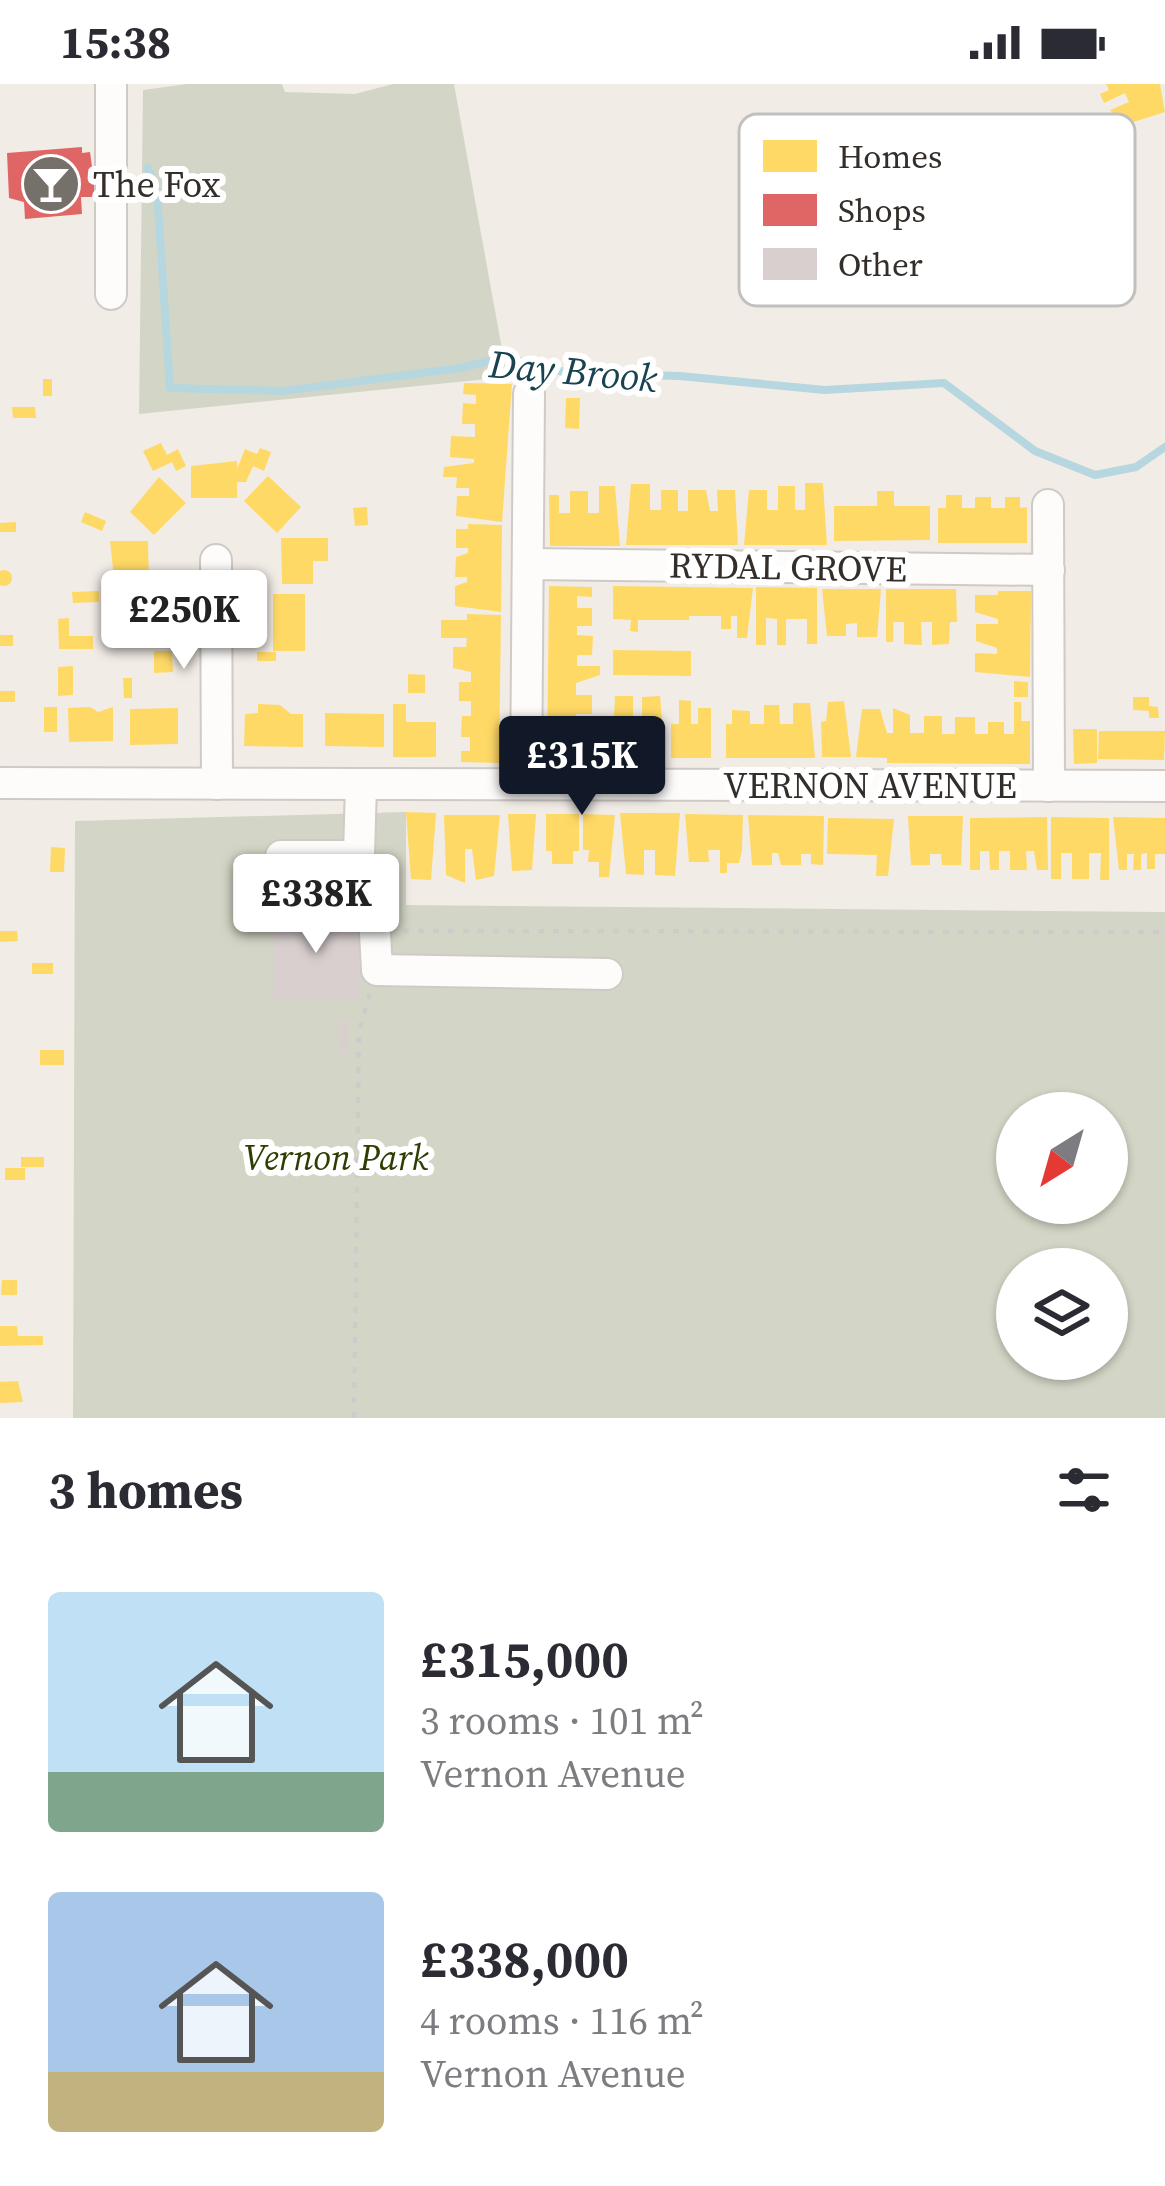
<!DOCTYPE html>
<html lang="en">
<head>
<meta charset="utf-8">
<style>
	:root { --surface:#fff; --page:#f2f2f3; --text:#2b2b33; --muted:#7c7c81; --accent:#111827 }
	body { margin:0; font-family:"Source Serif 4",serif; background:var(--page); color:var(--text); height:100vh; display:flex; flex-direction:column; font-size:45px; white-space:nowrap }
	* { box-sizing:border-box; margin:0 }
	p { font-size:39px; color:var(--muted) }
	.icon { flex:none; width:66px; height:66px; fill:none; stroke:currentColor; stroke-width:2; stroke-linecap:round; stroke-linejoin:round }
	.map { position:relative; height:1334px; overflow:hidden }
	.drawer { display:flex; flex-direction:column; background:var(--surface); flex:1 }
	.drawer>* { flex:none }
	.needle { width:78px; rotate:217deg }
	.tools { position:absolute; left:996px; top:1008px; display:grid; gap:24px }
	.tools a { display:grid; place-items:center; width:132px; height:132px; border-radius:50%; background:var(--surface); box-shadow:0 3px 9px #0004; font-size:60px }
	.price { position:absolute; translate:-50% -102px; padding:0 27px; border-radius:12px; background:#fff; color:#222; font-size:39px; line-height:78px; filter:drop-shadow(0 3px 6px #0008) }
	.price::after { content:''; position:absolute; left:50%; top:72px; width:36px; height:27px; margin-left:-18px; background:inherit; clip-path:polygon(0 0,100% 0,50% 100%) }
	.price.selected { background:var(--accent); color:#fff }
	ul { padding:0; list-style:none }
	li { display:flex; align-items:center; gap:36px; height:300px; padding:0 48px }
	li span { display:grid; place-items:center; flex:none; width:336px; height:240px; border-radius:12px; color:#555 }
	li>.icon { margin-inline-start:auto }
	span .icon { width:144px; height:144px; fill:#fffc; stroke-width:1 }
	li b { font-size:51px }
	h2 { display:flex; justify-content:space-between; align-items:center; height:144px; padding:0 48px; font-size:51px }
	.status { display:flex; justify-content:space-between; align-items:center; height:84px; padding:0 60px; background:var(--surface); direction:ltr }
	.status svg { height:33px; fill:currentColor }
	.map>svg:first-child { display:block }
	.green { fill:#d3d6c6; fill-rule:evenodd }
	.homes { fill:#ffd966 }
	.shops { fill:#e06666 }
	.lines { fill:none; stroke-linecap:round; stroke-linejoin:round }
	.stream { stroke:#b6d6e0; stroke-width:8 }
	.building { fill:#d9cfcf }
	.minor-casing { stroke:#d0cac6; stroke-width:34 }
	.path { stroke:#ceccca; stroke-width:4.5; stroke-dasharray:6 9; stroke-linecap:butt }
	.minor { stroke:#fdfcfb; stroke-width:30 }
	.labels { text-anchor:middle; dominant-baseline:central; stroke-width:12; stroke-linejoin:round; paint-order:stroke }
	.poi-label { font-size:36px; fill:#332e29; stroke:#fff; text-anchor:start }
	.street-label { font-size:36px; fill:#332e29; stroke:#fff }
	.park-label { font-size:36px; font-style:italic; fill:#2d3e00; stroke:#fff }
	.water-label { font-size:39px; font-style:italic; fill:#194350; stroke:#fff }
	.key { fill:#fff; stroke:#c2c0bf; stroke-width:3 }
	.key-label { font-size:33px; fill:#332e29 }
</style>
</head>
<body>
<div class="status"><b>15:38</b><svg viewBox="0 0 49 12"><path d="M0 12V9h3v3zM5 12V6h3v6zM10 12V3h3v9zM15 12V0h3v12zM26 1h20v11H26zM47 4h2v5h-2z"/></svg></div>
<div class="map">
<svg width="1165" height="1334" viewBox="0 0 1165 1334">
	<rect width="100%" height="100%" fill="#f2ece6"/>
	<g class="green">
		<polygon points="187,0 282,0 285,8 355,10 393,0 454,0 507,293 139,330 143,6"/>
		<path d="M 406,728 L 406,821 L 1165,828 L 1165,1334 L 73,1334 L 75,737 ZM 1017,1029 L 1107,1029 L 1107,1119 L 1017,1119 ZM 1017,1185 L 1107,1185 L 1107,1275 L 1017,1275 Z"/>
	</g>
	<g class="homes">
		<polygon points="1106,0 1160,0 1165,28 1124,41 1110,26 1129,18 1125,9 1104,19 1100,10 1109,6"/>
		<rect x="43" y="295" width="9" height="17"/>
		<polygon points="464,299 512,300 502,438 456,432 457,412 469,412 469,404 456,404 457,393 443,393 444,383 474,379 474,375 450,373 451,352 475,353 475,340 462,340 463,319 476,320 476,311 463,310"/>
		<polygon points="566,314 580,314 579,345 565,344"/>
		<polygon points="12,323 35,323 36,334 13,334"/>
		<polygon points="161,359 167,371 178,365 186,382 176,387 172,378 153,387 143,367"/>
		<polygon points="260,364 271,368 264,387 253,382 246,398 237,398 237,414 191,414 191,382 237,377 237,385 245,365 257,370"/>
		<polygon points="268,392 301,423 277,449 244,417"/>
		<polygon points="159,393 186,419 154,451 130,428"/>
		<polygon points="805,399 823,399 827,461 744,461 749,406 767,406 767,426 778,426 778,402 795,402 795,426 805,426"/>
		<polygon points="631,400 650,400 650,426 661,426 661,406 678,406 678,427 688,427 688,406 706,406 710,427 718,427 717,406 735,406 738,461 626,461"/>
		<polygon points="599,402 615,402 620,462 550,462 549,411 559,411 559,429 570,429 570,407 588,407 588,429 599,429"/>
		<polygon points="877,407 894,407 894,422 930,422 930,456 834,457 834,422 877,422"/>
		<polygon points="946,411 962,411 962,424 975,424 975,413 991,413 991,424 1005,424 1005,413 1020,413 1020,424 1027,423 1027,459 938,459 938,424 946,424"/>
		<polygon points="367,423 368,441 355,442 353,424"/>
		<polygon points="85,428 106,437 102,447 81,438"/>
		<polygon points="16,438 16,448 0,448 0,439"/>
		<polygon points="468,440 502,441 501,528 455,522 455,502 467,498 467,493 455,493 456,473 468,469 468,464 456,464 456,445 468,445"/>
		<polygon points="281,454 328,454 328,477 313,477 313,500 282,500"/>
		<polygon points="110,457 148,457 149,503 115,503"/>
		<circle cx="4" cy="494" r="8"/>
		<polygon points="549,502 592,503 592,513 577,512 577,524 592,524 592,542 577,542 577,551 593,552 592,571 577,571 577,582 600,582 600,591 576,599 576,611 592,611 592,630 576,630 576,640 600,641 599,659 576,659 576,669 600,670 600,680 547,679"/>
		<polygon points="613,502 753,504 747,554 737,554 737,532 731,532 731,545 721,545 721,532 689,532 689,536 638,536 638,548 630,547 631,536 613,535"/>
		<polygon points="756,503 817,504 817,560 807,560 807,535 786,535 786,561 777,561 777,535 766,534 766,561 756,561"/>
		<polygon points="822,505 881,505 877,553 857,553 857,539 846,540 846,552 827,552"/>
		<polygon points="886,505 956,505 957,538 950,538 949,560 932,561 932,538 921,538 922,561 904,560 904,538 893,538 893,558 886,558"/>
		<polygon points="99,507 99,518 73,519 72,508"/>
		<polygon points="998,507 1031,507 1030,593 975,588 975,569 997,570 997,564 976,557 976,540 998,540 998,535 975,528 975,511 998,511"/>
		<rect x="273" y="510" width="32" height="57"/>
		<polygon points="123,513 159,513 159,559 114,559 114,553 105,553 110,536 123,536"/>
		<polygon points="467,530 501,531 499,679 461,678 461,667 470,667 470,653 461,653 462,632 471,632 471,617 459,617 459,598 471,598 471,588 453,584 453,563 466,563 467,554 441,554 441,536 467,536"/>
		<polygon points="69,534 69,552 93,552 93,565 59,565 58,535"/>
		<rect x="0" y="551" width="13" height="11"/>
		<polygon points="613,566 691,567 691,592 613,591"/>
		<polygon points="154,567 172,567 173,588 154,589"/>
		<rect x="257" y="568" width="19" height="9"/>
		<polygon points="73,582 73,611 58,612 58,583"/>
		<polygon points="408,590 425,591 425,609 408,609"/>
		<polygon points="123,594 132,594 132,614 124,614"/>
		<polygon points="1014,597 1028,598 1028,613 1014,613"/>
		<rect x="0" y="607" width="15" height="11"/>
		<polygon points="615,612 633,612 633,637 642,637 642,613 660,612 665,673 612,673"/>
		<polygon points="1133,613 1149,613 1149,622 1158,623 1159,634 1149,634 1149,627 1133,626"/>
		<polygon points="679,616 691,617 691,640 698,640 698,624 711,624 711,674 671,674 671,640 679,640"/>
		<polygon points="844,617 851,673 822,673 821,638 826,637 828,618"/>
		<polygon points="1014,618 1021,618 1021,637 1030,637 1030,680 887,679 887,674 856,673 862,625 880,625 887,649 893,649 893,624 910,631 910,649 924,649 924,632 942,632 942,650 955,650 955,633 975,633 975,650 988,650 988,638 1004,638 1004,650 1014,650"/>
		<polygon points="793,619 810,619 815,674 726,674 726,640 732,640 732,626 750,627 750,640 764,640 764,621 779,621 780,640 793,640"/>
		<polygon points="258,620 280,621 291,630 303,630 303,663 244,662 245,630 258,629"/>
		<polygon points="393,620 406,620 406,638 436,638 436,673 393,673"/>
		<rect x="44" y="623" width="13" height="25"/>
		<polygon points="90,623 98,628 113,623 113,657 69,658 68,624"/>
		<polygon points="178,624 178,660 130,661 130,625"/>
		<polygon points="325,629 384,630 384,663 325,662"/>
		<polygon points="1073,645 1097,645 1097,679 1074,680"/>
		<polygon points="1099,647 1165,647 1164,676 1098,675"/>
		<polygon points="406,728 436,729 431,796 411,795"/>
		<polygon points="620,729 680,729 675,792 655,791 655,766 644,766 644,791 626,790"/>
		<polygon points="508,730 536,730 532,786 512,787"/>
		<polygon points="546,730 579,730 579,767 573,767 573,780 552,780 552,767 546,767"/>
		<polygon points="583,730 615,731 609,793 599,793 599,778 588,778 589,766 583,766"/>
		<polygon points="685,730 743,731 742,767 739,779 727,779 727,789 720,789 720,766 708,766 709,778 689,778"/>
		<polygon points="444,731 500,731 494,792 476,796 472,765 465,765 465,799 446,791"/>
		<polygon points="748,731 824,732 823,781 811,780 811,770 801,770 801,781 781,781 778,769 772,769 772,781 752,781"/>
		<polygon points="908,732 963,732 961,781 942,781 941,770 930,770 930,781 911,781"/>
		<polygon points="1047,733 1048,786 1037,786 1034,767 1026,767 1027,786 1010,786 1010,767 999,767 999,786 990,786 989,767 980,767 980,786 970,786 970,734"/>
		<polygon points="1051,733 1109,734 1109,796 1100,796 1101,769 1089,769 1089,795 1072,795 1072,769 1061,769 1061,795 1051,795"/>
		<polygon points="1113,733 1165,734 1165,770 1155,770 1155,785 1147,785 1147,769 1141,770 1141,786 1133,786 1134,770 1127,770 1127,786 1119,786"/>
		<polygon points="828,734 894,735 888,792 876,792 877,771 827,770"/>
		<polygon points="51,763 65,764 64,788 50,788"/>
		<polygon points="0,847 17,847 18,857 0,858"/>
		<rect x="32" y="879" width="21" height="11"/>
		<rect x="40" y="966" width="24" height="15"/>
		<rect x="21" y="1073" width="23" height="10"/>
		<rect x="5" y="1084" width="20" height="12"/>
		<polygon points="2,1196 17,1196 17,1211 1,1211"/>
		<polygon points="0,1242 17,1242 18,1252 43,1252 43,1261 0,1262"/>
		<polygon points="18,1297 23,1318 0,1319 0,1298"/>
	</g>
	<polygon class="shops" points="82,63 82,69 90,68 95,105 92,113 81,113 82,130 25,135 24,118 9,114 7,69"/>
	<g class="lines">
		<polyline class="stream" points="148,84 157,107 170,304 283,307 461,284 504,273 568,289 680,292 825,306 944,299 1035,367 1095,391 1136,383 1165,363"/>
	</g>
	<g class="building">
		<rect x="273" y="828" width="86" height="88"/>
		<polygon points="348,936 349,970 339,970 338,937"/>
	</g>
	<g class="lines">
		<defs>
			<g id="minor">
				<polyline points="111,210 111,0"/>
				<polyline points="1048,421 1049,702"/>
				<polyline points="216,476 217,700"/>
				<polyline points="528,480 1049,486"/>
				<polyline points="0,699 1165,702"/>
				<polyline points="361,700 359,772 373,812 377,886 607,890"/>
				<polyline points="526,700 529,310"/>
				<polyline points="281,772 359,772"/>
			</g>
		</defs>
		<use href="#minor" class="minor-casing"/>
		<g class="path">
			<polyline points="273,819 344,819"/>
			<polyline points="403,847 1165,848"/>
			<polyline points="354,1334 359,947 370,909"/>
		</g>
		<use href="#minor" class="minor"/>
	</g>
	<defs>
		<symbol id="bar-disc" viewBox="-11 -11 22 22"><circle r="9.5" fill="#76706b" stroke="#fff"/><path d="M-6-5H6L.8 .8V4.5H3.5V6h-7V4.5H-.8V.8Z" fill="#fff"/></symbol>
	</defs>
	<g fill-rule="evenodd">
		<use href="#bar-disc" x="18" y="67" width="66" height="66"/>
	</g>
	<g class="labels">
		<g class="poi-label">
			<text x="93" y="100">The Fox</text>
		</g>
		<g class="street-label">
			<text transform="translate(788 483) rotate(1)">RYDAL GROVE</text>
			<text x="870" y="701">VERNON AVENUE</text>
		</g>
		<g class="park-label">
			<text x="336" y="1073">Vernon Park</text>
		</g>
		<g class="water-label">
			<text transform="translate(573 287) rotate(5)">Day Brook</text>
		</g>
	</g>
	<rect x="739" y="30" width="396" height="192" rx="18" class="key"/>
	<rect x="763" y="56" width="54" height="32" fill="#ffd966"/>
	<rect x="763" y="110" width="54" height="32" fill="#e06666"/>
	<rect x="763" y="164" width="54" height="32" fill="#d9cfcf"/>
	<g class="key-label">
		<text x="838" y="84">Homes</text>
		<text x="838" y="138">Shops</text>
		<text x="838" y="192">Other</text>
	</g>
</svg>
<div class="tools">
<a><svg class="needle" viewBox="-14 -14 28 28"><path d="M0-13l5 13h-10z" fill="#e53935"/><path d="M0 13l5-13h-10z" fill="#7c7c81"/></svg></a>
<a><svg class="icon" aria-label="layers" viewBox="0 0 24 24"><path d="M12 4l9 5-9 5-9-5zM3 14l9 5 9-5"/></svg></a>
</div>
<b class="price" style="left:184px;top:588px">£250K</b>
<b class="price selected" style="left:582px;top:734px">£315K</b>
<b class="price" style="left:316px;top:872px">£338K</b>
</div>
<section class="drawer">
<h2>3 homes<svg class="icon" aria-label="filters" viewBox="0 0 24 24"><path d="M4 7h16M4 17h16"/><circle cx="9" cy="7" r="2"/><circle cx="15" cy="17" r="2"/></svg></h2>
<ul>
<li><span style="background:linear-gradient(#bfe0f5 75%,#7fa58c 0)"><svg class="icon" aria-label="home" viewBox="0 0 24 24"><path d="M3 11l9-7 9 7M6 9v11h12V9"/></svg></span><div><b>£315,000</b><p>3 rooms · 101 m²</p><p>Vernon Avenue</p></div></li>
<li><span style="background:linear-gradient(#a9c7e8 75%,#c2b280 0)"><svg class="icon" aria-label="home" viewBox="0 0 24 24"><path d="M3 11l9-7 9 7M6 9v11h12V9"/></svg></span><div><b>£338,000</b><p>4 rooms · 116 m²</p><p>Vernon Avenue</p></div></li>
</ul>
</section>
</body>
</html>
